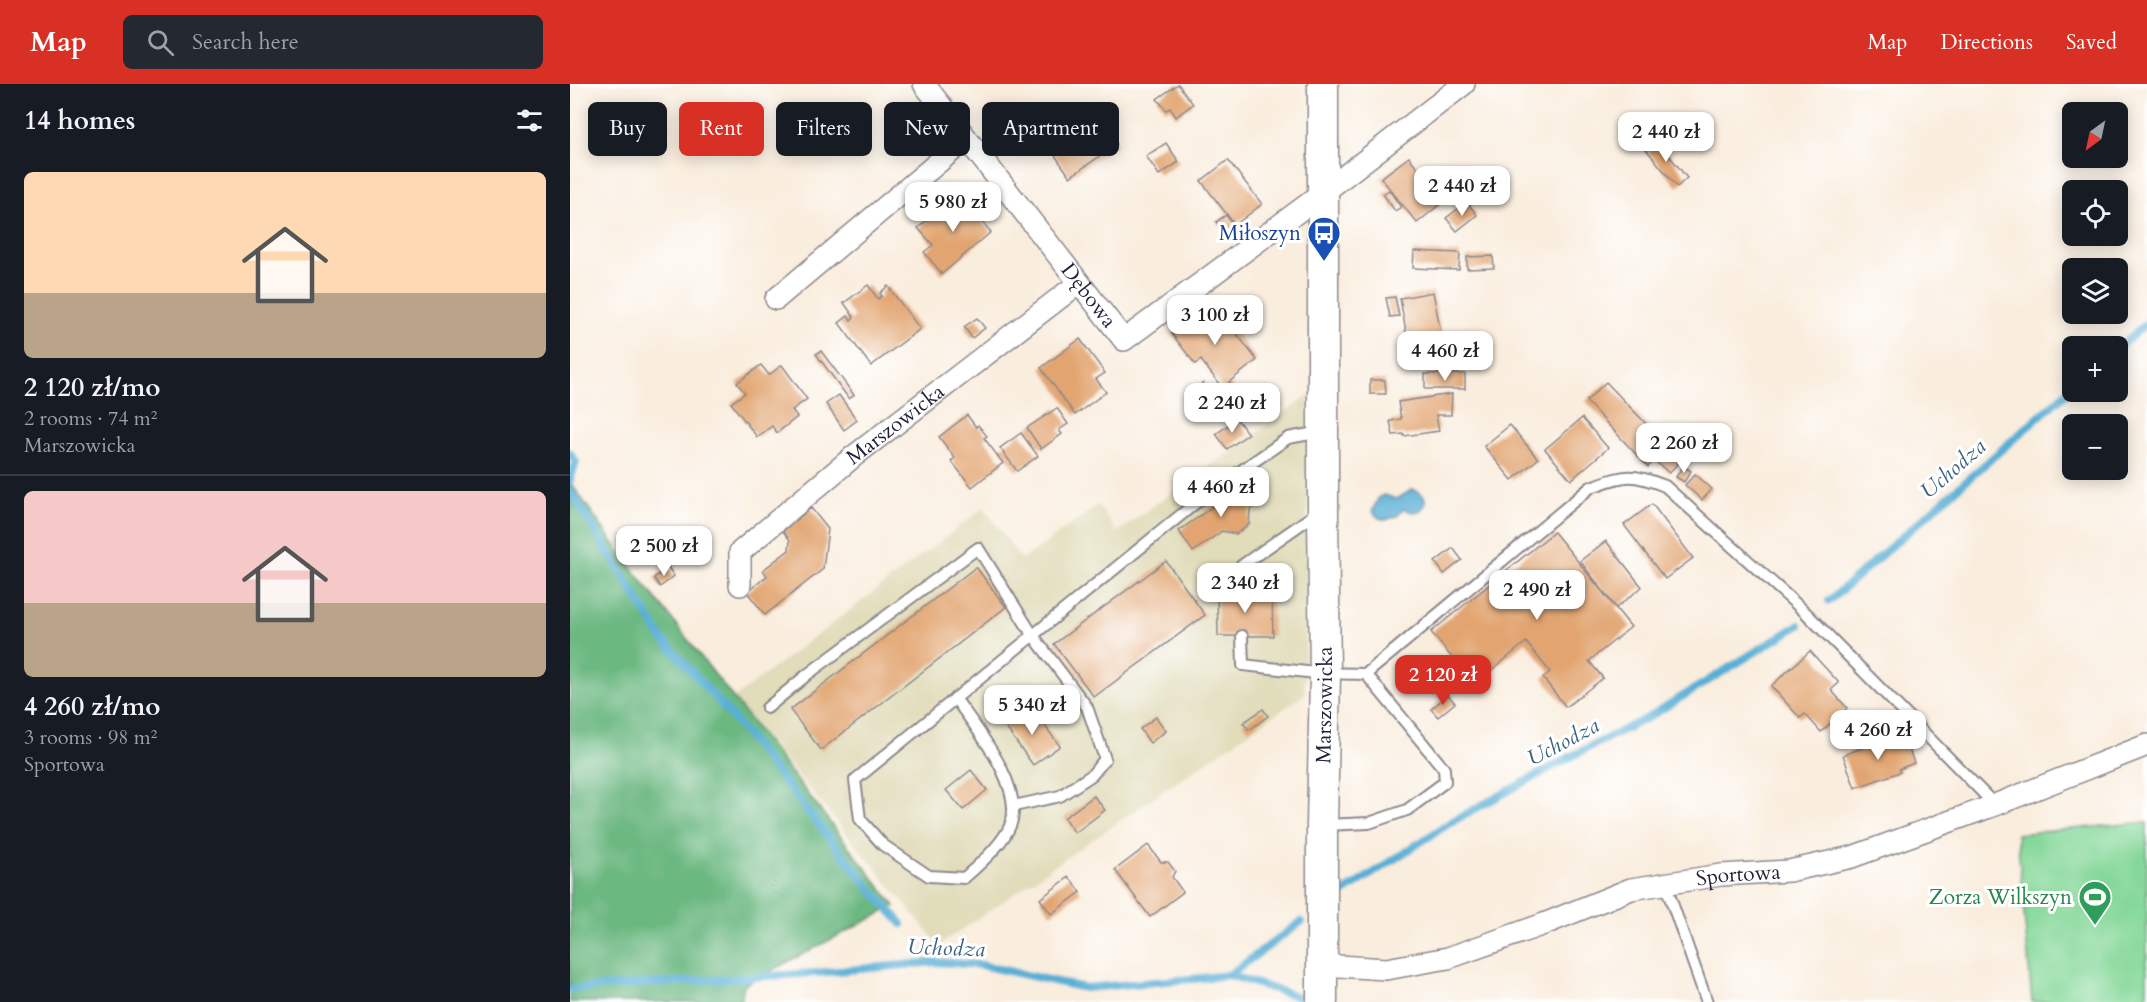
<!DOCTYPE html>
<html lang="en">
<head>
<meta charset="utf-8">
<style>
	:root { --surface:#171b24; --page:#242831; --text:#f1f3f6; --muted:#9ea1a6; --line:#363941; --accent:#d93025 }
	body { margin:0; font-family:Cardo,serif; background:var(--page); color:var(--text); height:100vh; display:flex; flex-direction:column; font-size:22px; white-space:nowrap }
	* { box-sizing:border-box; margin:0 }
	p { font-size:20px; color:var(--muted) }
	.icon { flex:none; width:33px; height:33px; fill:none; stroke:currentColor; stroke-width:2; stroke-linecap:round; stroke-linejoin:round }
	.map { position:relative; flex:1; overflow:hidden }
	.sheet { display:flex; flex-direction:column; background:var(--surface); width:570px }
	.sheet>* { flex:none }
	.banner { position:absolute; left:18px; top:18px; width:570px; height:54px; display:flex; gap:12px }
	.needle { width:39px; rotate:213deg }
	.controls { position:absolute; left:1492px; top:18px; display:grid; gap:12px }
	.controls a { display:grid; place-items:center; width:66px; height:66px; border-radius:9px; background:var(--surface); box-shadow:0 3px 15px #0003; font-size:30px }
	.price { position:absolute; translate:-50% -51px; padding:0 14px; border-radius:12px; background:#fff; color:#222; font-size:20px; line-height:39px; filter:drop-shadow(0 2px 3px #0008) }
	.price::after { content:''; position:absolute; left:50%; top:36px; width:18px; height:14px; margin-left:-9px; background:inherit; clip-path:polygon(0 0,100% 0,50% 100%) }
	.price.current { background:var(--accent); color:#fff }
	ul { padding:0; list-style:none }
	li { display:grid; align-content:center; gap:12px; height:318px; padding:0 24px }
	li+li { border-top:2px solid var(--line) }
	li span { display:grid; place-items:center; height:186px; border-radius:9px; color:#555 }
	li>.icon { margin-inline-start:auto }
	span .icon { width:108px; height:108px; fill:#fffc; stroke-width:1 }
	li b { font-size:26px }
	h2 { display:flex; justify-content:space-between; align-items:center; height:72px; padding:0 24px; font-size:26px }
	.tag { padding:0 21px; border-radius:9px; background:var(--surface); box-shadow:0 3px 15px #0003; font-size:21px; line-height:54px }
	.tag.current { background:var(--accent); color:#fff }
	header { display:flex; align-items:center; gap:36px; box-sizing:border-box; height:84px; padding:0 30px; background:var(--accent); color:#fff }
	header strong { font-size:28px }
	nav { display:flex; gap:33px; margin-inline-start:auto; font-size:21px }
	.search { width:420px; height:54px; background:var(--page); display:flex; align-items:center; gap:15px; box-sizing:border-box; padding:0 21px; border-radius:9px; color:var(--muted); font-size:22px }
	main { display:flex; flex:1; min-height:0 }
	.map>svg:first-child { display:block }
	.built { fill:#e1dcba }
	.green { fill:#85d899; stroke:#547d6a; stroke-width:1.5 }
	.forest { fill:#6cb881; stroke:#476d5e; stroke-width:1.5 }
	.water { fill:#59afd5; stroke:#3e6888; stroke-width:1.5 }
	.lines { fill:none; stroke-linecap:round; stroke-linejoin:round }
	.stream { stroke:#59afd5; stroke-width:8 }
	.building { fill:#e2a571 }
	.lane-casing { stroke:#8e888c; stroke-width:14 }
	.street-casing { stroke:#8e888c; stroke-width:24 }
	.secondary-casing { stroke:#8e888c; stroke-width:33 }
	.lane { stroke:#fff; stroke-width:10 }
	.street { stroke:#fff; stroke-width:21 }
	.secondary { stroke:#fff; stroke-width:30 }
	.labels { text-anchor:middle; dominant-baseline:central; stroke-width:6; stroke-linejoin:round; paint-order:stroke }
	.transit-label { font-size:21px; fill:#164399; stroke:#fff; text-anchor:end }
	.street-label { font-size:21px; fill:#22223b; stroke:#fff }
	.leisure-label { font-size:21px; fill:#27864d; stroke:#fff; text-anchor:end }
	.water-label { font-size:22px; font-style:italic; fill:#3b6180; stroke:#fff }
</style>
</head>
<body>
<header>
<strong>Map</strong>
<div class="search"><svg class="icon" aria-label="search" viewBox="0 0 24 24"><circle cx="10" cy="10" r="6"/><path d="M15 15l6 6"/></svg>Search here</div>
<nav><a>Map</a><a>Directions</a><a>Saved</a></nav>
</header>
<main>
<section class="sheet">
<h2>14 homes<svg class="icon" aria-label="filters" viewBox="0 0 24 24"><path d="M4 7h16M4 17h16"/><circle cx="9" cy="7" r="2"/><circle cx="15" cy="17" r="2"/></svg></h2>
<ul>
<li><span style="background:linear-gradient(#ffd9b3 65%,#b9a48a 0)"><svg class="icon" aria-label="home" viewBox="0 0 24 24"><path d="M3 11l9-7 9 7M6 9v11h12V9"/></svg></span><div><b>2 120 zł/mo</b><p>2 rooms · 74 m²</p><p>Marszowicka</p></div></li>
<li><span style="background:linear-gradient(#f6c9c9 60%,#b9a48a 0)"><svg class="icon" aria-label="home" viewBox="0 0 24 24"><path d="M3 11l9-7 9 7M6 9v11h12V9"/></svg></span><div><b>4 260 zł/mo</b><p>3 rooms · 98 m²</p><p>Sportowa</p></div></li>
</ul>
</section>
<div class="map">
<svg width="1577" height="918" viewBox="0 0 1577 918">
	<rect width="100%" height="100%" fill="#fff"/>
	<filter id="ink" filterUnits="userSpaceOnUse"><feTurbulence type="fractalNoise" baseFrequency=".0167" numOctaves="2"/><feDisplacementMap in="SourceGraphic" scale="12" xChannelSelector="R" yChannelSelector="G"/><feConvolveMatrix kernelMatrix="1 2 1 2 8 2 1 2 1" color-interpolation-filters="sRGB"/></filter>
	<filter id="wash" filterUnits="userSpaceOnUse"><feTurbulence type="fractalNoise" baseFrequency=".008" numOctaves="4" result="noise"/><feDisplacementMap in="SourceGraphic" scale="24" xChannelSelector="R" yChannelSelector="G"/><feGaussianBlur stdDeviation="1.35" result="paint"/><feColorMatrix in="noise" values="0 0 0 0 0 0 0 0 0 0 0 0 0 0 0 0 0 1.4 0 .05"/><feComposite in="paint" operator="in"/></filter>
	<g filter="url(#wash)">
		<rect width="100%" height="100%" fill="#f9eddd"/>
		<polygon class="built" points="739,311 735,610 369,861 164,614 414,424 452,476 528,421 547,448"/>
		<polygon class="green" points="1577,738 1577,918 1462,918 1447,750"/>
		<polygon class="forest" points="0,398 52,471 325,822 174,901 171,918 0,918"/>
		<path class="water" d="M 843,405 L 854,412 L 856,419 C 851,429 844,430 834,425 L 827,432 L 816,436 L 809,434 L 802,427 L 809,413 L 814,411 L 827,415 Z"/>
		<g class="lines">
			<g class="stream">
				<polyline points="1548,264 1577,239"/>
				<polyline points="0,369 6,378 0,396"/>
				<polyline points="0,406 91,553 158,628 299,803 332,840"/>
				<polyline points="1259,517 1503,303"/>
				<polyline points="774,808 883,737 1004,671 1079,633 1229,541"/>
				<polyline points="659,891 729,913"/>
				<polyline points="0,905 245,889 366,878 411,881 515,904 632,894 659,891 731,838"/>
			</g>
		</g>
		<g id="blocks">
			<g class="building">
				<polygon points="608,0 623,20 606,33 600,24 596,26 587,15"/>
				<polygon points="522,24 547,60 500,93 475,57"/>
				<polygon points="1086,55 1117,94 1107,103 1075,64"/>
				<polygon points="596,59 609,78 589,91 576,72"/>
				<polygon points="839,73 874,117 847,139 811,94"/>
				<polygon points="658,76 692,120 665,141 631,97"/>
				<polygon points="819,106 831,123 825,127 813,110"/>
				<polygon points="389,110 402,125 404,123 415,136 412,138 421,148 372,190 354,168 363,161 348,144"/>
				<polygon points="897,118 907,131 887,147 876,134"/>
				<polygon points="656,131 665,143 656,150 646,138"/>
				<polygon points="844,167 890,169 889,186 843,184"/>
				<polygon points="923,172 924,184 897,185 897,173"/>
				<polygon points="298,201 308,215 312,212 310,209 318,202 350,245 301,282 269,239 278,232 281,236 284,233 274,219"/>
				<polygon points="863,208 876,275 842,282 830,214"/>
				<polygon points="825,213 829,232 820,233 816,214"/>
				<polygon points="642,218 687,276 659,298 664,304 656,309 631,276 625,280 602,250"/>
				<polygon points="407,234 415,244 402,254 394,243"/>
				<polygon points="510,255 535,289 526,295 536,308 505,331 471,284"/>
				<polygon points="251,267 284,311 279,315 246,270"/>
				<polygon points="191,281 199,291 212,281 237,315 222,326 227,333 207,349 202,342 187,353 161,319 175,309 167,299"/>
				<rect x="855" y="290" width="40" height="15"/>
				<polygon points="800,296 815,296 816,310 800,310"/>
				<polygon points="1036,298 1111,376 1099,389 1084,376 1078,383 1016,317"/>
				<polygon points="633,299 645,313 626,328 615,313"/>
				<polygon points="882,310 881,331 866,331 869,347 834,352 834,350 823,351 820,337 831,335 828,318"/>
				<polygon points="269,311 287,336 274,346 256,320"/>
				<polygon points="487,324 498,340 489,346 492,350 471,365 457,344"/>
				<polygon points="397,331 406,343 408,341 417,352 414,354 433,379 402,403 381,377 385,374 369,353"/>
				<polygon points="1012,334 1038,364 1001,396 975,365"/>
				<polygon points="667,335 678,350 657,365 646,350"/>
				<polygon points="940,341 968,375 942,396 914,362"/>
				<polygon points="451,349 468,372 447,387 430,364"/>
				<polygon points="1113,382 1121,387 1114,398 1106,393"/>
				<polygon points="1125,390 1142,405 1132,416 1115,401"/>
				<polygon points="675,399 689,419 680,426 679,440 666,450 652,447 623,468 609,447"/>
				<polygon points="1082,420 1123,474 1095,495 1054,441"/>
				<polygon points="241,424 258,445 253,485 195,531 177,508 197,492 193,486 219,466 220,456 213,447"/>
				<polygon points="984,448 1061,543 1019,577 1033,594 996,623 973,594 980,588 956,558 904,601 861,548"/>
				<polygon points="1036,457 1072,503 1046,524 1010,477"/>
				<polygon points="883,464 892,476 874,490 865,478"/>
				<polygon points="596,477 635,531 524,613 484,560"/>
				<polygon points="98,483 104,492 90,503 84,494"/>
				<polygon points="406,483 436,523 251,666 220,626"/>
				<polygon points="647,508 702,508 703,552 648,552"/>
				<polygon points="1240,567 1269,599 1261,606 1277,624 1251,648 1235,630 1230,634 1201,602"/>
				<polygon points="878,611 885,619 868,633 861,625"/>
				<polygon points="460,622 490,662 463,681 434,641"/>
				<polygon points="693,625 698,632 679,646 673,639"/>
				<polygon points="586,633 596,647 580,659 570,645"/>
				<polygon points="1334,652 1344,679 1329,685 1330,688 1285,704 1273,671 1317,655 1318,657"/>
				<polygon points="401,686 417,706 393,726 376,706"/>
				<polygon points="524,712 535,726 505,749 494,734"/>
				<polygon points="578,761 591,778 598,778 605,787 602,793 613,808 580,833 545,786"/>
				<polygon points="499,793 511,808 481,830 470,815"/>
			</g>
		</g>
	</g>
	<g filter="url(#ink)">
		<use href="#blocks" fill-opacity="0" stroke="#8e888c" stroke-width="1.5"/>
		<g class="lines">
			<defs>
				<g id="lane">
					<polyline points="672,508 671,482 744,431 750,430"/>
					<polyline points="672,552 673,581 746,589 796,590 874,685 875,698 837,726 799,739 755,741"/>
					<path d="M 796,590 L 1021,403 C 1055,391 1060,388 1095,402 L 1235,528 L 1425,721"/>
					<path d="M 385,614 C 406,644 456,704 440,742 C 433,759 408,782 394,794 L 359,792 L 313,761 L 290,735 L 285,696 L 633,413 L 718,354 L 751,348"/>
					<polyline points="197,624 238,590 408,464 462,550 517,623 535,675 522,691 490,712 444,722"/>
					<polyline points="1095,799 1137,918"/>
				</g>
				<g id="street">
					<path id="s1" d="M 354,0 L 554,256 L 745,115 L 894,0"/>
					<polyline points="206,215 396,55"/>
					<path id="s2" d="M 170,501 L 170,468 L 284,372 L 509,199"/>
					<path id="s3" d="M 753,881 L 816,885 L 878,874 L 974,840 L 1061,805 L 1151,791 L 1219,787 L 1282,773 L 1425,721 L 1577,661"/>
				</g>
				<g id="secondary">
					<path id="s4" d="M 752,918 L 752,742 L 755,590 L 753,430 L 753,0"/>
				</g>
			</defs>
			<use href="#lane" class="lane-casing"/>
			<use href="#street" class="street-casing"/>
			<use href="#secondary" class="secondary-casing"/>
			<use href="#lane" class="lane"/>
			<use href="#street" class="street"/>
			<use href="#secondary" class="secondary"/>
		</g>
	</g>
	<defs>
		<symbol id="bus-pin" viewBox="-11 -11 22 30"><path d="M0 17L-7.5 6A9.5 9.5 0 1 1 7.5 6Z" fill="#1a4fb4" stroke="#fff"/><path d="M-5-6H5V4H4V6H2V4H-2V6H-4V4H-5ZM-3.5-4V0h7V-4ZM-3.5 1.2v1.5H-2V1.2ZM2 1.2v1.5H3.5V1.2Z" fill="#fff"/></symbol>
		<symbol id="stadium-pin" viewBox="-11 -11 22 30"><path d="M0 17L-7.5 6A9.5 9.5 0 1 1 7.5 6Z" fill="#2e9e5b" stroke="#fff"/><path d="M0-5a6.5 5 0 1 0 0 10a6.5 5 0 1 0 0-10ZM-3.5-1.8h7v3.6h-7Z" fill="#fff"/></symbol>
	</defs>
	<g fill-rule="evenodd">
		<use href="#bus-pin" x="735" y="130" width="38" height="52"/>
		<use href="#stadium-pin" x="1506" y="794" width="38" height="52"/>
	</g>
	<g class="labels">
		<g class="transit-label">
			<text x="731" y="149">Miłoszyn</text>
		</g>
		<g class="street-label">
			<text stroke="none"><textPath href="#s1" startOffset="268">Dębowa</textPath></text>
			<text stroke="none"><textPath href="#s2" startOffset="234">Marszowicka</textPath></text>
			<text stroke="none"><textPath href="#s4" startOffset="297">Marszowicka</textPath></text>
			<text stroke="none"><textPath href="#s3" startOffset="430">Sportowa</textPath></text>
		</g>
		<g class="leisure-label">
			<text x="1502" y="813">Zorza Wilkszyn</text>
		</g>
		<g class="water-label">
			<text transform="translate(1383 385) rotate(-41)">Uchodza</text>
			<text transform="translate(993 658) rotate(-28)">Uchodza</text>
			<text transform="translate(376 864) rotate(2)">Uchodza</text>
		</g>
	</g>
</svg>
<div class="controls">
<a><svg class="needle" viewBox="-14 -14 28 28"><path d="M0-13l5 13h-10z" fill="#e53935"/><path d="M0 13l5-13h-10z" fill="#9ea1a6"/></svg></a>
<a><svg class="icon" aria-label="locate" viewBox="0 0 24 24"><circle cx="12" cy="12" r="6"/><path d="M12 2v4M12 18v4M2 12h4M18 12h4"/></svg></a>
<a><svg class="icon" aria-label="layers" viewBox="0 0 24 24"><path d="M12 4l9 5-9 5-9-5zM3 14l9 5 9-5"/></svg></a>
<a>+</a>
<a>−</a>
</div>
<b class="price" style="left:1096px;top:79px">2 440 zł</b>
<b class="price" style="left:892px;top:133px">2 440 zł</b>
<b class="price" style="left:383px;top:149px">5 980 zł</b>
<b class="price" style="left:645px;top:262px">3 100 zł</b>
<b class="price" style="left:875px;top:298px">4 460 zł</b>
<b class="price" style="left:662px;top:350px">2 240 zł</b>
<b class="price" style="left:1114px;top:390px">2 260 zł</b>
<b class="price" style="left:651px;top:434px">4 460 zł</b>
<b class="price" style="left:94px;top:493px">2 500 zł</b>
<b class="price" style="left:675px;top:530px">2 340 zł</b>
<b class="price" style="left:967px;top:537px">2 490 zł</b>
<b class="price current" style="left:873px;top:622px">2 120 zł</b>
<b class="price" style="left:462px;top:652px">5 340 zł</b>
<b class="price" style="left:1308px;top:677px">4 260 zł</b>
<div class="banner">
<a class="tag">Buy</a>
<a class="tag current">Rent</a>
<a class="tag">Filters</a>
<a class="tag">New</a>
<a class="tag">Apartment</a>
</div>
</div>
</main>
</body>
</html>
